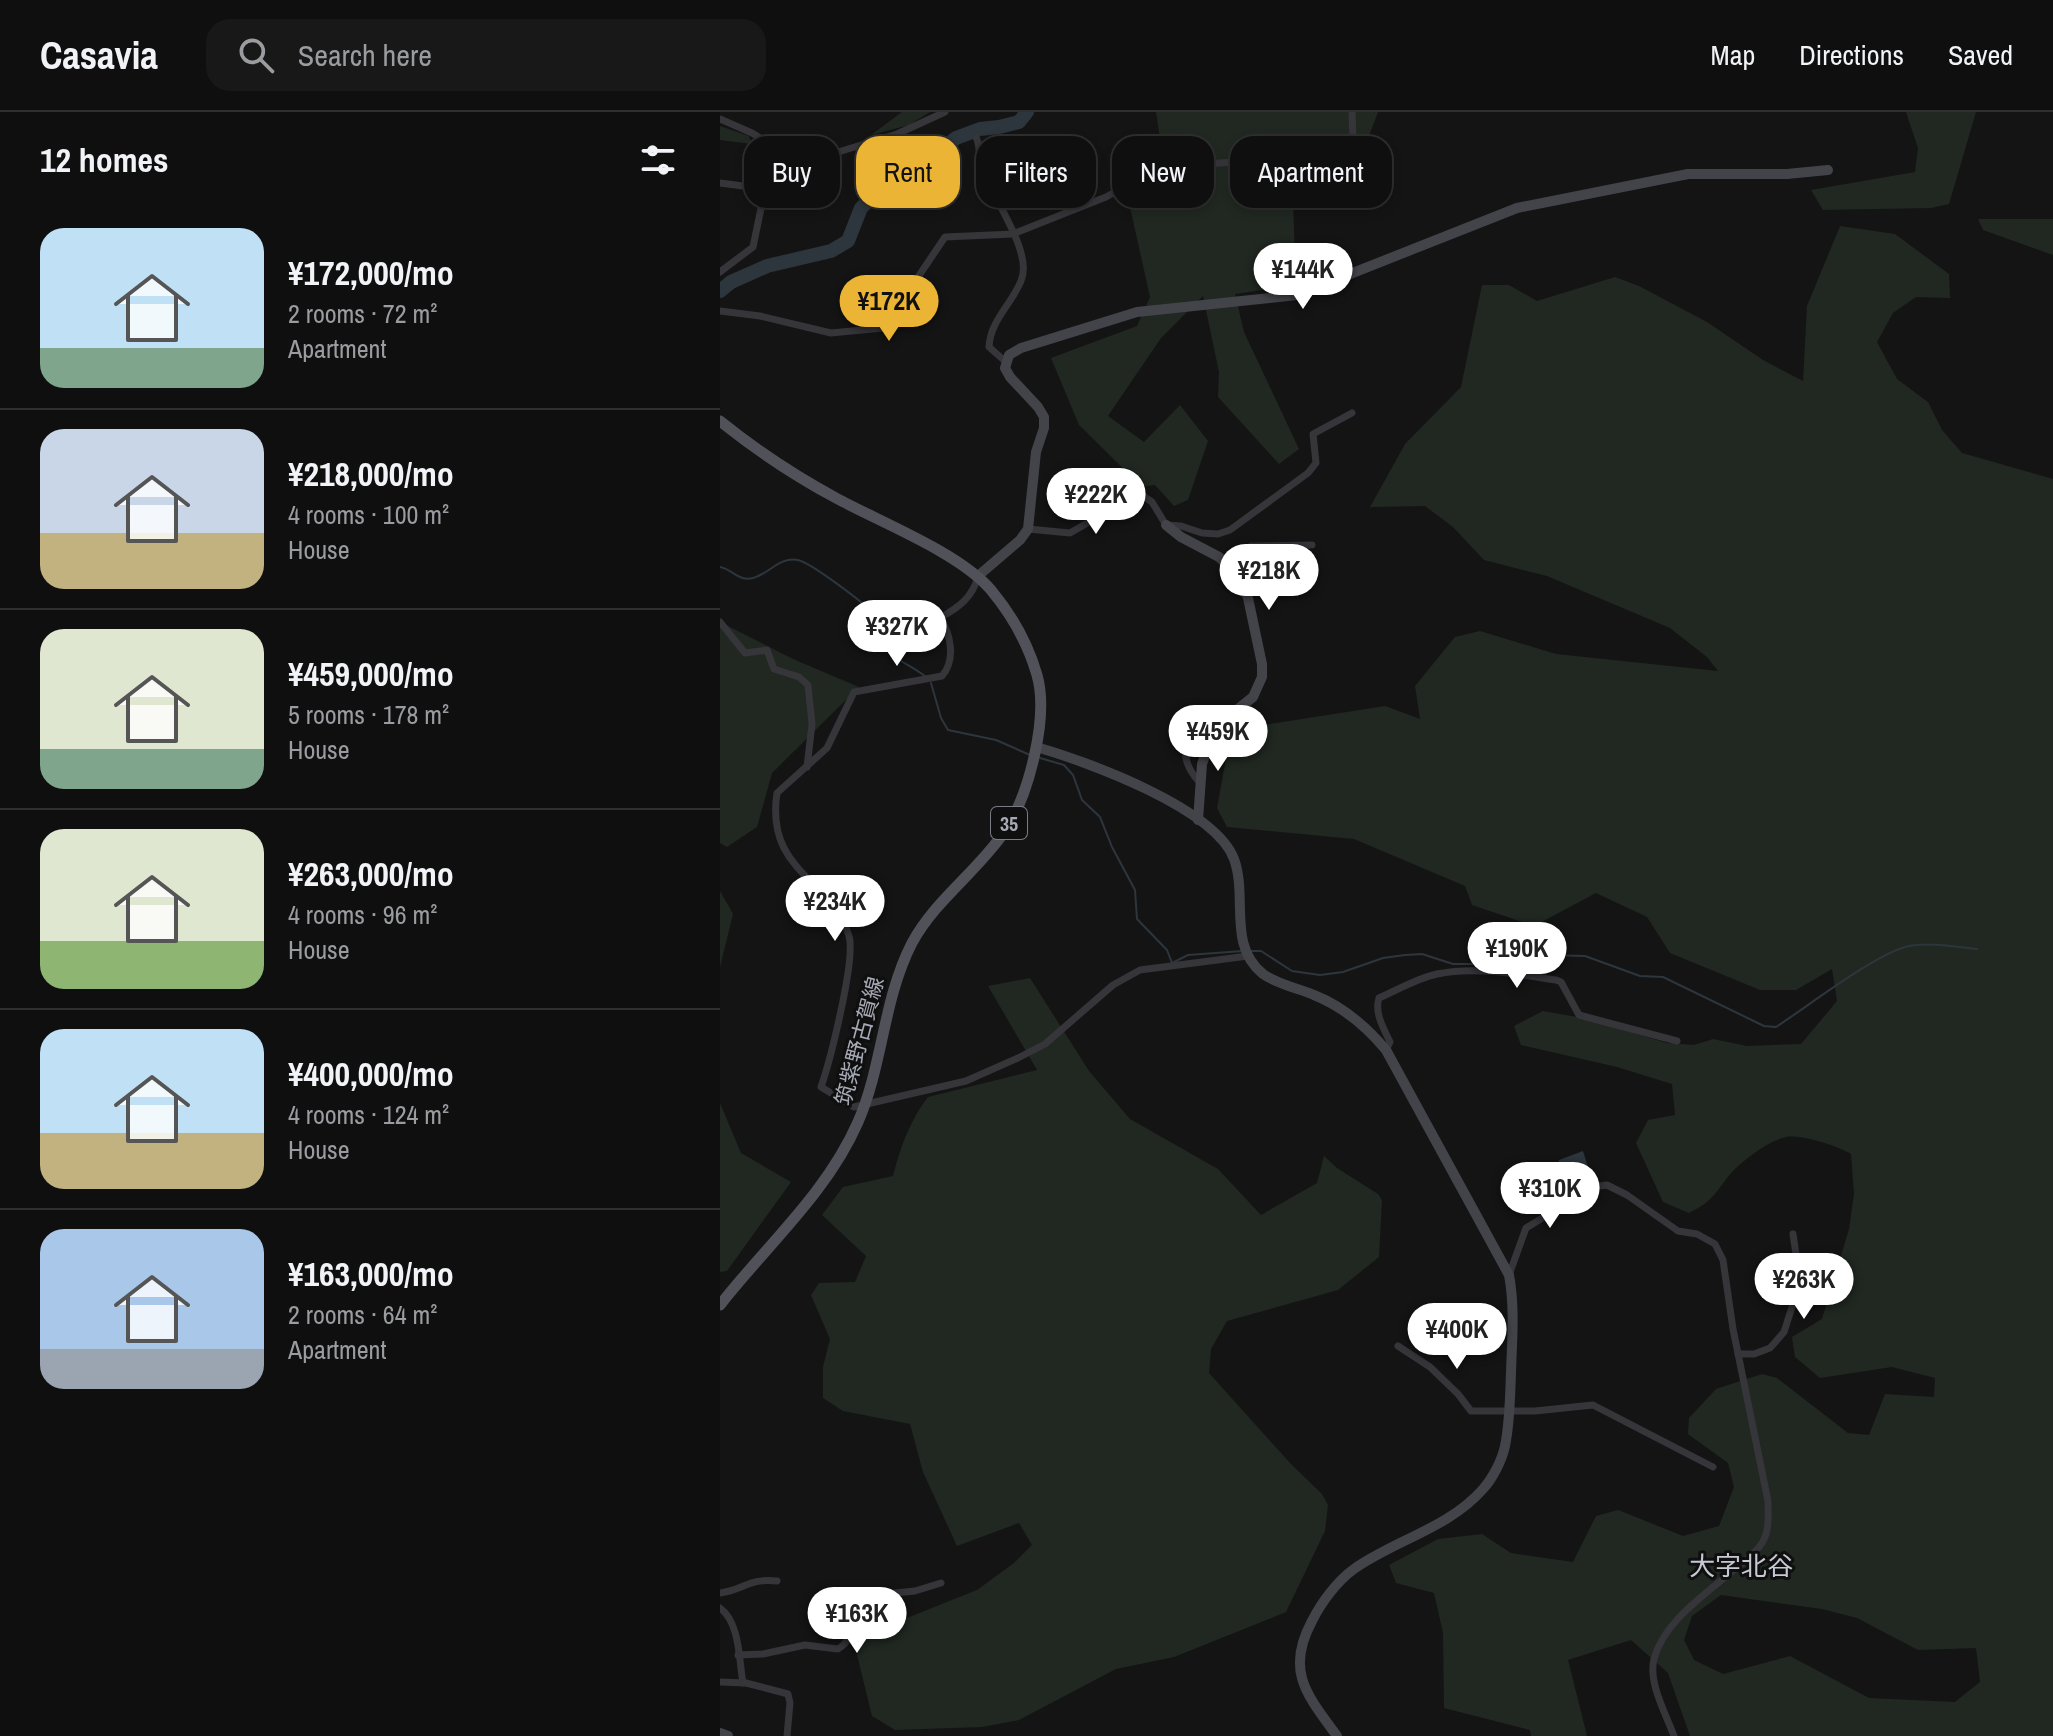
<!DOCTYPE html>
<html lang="en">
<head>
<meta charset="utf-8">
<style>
	:root { --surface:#0f0f10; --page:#181819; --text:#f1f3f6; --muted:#9b9c9f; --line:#2f2f30; --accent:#ebb435 }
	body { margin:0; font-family:"Archivo Narrow","Noto Sans JP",sans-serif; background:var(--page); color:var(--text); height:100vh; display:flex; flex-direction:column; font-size:30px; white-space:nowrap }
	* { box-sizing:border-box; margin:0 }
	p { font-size:26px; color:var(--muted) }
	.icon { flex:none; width:44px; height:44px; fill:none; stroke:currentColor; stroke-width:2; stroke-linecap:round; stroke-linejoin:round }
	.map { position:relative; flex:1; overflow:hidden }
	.details { display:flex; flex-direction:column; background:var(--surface); width:720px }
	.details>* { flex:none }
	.hud { position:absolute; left:24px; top:24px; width:760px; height:72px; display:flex; gap:16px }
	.price { position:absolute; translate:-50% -68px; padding:0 18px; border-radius:28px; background:#fff; color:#222; font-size:26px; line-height:52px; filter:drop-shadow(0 2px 4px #0008) }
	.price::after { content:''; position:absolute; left:50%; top:48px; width:24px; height:18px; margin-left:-12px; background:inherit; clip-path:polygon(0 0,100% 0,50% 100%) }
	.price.current { background:var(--accent); color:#111 }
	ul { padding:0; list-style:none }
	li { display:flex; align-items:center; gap:24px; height:200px; padding:0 40px }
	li+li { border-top:2px solid var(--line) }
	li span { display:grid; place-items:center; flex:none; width:224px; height:160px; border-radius:24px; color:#555 }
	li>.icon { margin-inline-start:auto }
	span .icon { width:96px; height:96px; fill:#fffc; stroke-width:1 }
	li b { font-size:34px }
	h2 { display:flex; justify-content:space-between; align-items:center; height:96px; padding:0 40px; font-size:34px }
	.chip { padding:0 28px; border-radius:24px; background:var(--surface); box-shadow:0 4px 12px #0003,0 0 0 2px var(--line); font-size:28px; line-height:72px }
	.chip.current { background:var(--accent); color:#111 }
	header { display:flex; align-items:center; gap:48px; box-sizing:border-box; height:112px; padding:0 40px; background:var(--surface); border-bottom:2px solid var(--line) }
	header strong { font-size:38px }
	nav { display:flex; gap:44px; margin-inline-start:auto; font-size:28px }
	.search { width:560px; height:72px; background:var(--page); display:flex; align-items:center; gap:20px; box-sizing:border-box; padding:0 28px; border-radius:24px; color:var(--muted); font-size:30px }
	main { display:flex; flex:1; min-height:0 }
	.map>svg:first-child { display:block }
	.green { fill:#202821; fill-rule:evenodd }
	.water { fill:#2d363d }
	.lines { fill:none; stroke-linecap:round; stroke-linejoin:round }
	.stream { stroke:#2d363d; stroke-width:2 }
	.river { stroke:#2d363d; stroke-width:14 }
	.street { stroke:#35353a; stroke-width:7 }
	.secondary { stroke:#43444a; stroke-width:10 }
	.primary { stroke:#515259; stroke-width:11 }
	.labels { text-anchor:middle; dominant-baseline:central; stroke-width:6; stroke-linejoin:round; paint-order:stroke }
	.shield { fill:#0f0f10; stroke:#797c84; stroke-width:2 }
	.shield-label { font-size:20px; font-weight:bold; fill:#a6aab5 }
	.street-label { font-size:22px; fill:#a6aab5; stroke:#0f0f10 }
	.quarter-label { font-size:26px; fill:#c6c9d1; stroke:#0f0f10 }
</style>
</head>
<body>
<header>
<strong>Casavia</strong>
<div class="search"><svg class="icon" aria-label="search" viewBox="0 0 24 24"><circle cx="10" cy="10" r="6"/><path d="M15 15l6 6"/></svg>Search here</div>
<nav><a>Map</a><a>Directions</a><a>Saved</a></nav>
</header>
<main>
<section class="details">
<h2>12 homes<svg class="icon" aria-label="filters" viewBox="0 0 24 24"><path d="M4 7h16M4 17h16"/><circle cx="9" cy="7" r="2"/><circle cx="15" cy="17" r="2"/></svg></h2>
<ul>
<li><span style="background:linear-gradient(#bfe0f5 75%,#7fa58c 0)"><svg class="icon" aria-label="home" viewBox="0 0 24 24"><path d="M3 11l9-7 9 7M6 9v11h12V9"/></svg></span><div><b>¥172,000/mo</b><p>2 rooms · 72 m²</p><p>Apartment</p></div></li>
<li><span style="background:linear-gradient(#c9d6e8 65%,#c2b280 0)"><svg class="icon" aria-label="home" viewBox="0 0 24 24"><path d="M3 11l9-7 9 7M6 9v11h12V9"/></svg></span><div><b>¥218,000/mo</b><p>4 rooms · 100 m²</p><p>House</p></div></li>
<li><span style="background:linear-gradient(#dfe7d0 75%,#7fa58c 0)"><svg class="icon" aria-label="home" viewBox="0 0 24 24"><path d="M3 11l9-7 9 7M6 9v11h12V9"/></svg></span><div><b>¥459,000/mo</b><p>5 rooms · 178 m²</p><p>House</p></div></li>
<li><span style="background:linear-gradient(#dfe7d0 70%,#8fb573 0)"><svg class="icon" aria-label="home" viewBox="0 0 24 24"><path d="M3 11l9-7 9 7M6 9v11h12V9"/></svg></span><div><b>¥263,000/mo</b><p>4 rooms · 96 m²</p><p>House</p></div></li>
<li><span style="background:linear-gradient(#bfe0f5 65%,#c2b280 0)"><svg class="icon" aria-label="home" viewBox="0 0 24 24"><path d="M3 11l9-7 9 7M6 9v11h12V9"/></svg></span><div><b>¥400,000/mo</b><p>4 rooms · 124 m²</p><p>House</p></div></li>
<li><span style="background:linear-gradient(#a9c7e8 75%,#9aa5b1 0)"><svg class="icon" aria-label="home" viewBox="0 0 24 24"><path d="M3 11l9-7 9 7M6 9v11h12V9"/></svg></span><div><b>¥163,000/mo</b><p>2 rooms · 64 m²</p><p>Apartment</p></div></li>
</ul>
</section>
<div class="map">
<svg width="1333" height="1624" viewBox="0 0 1333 1624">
	<rect width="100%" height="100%" fill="#141415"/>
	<g class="green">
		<polygon points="182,0 210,0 189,13 151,23"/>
		<polygon points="436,0 658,0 626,85 573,90 576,173 515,182 524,220 579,337 559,352 498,285 499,260 483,184 441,226 388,304 424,330 460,293 488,329 468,388 454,394 435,373 422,375 359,313 331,246 417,214 430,185 402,59 440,43 441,32"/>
		<polygon points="1186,0 1256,0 1229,92 1211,96 1103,98 1091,78 1195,60 1198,36"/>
		<polygon points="0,14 29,24 32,32 0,28"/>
		<polygon points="1258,107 1333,107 1333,143 1263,118"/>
		<path d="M 1120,114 L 1175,122 L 1229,162 L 1230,186 L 1196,185 L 1173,201 L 1157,230 L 1177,267 L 1208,290 L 1222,318 L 1242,341 L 1333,367 L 1333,1624 L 970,1624 L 948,1561 L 911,1528 L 848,1548 L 867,1624 L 811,1624 L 810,1618 L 724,1596 L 723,1521 L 714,1481 L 676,1471 L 669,1453 L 718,1427 L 762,1422 L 791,1441 L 853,1450 L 876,1404 L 898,1398 L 963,1424 L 999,1414 L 1014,1375 L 1008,1351 L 968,1322 L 969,1306 L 996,1277 L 1042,1262 L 1057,1266 L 1128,1321 L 1149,1323 L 1165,1282 L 1214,1285 L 1215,1266 L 1172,1255 L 1100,1266 L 1075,1245 L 1072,1225 L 1102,1207 L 1129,1117 L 1134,1082 L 1131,1042 C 1118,1034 1081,1022 1066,1025 C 1048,1029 1025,1047 1013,1059 C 995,1079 996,1088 969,1101 L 943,1090 L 916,1031 L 928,1008 L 955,1003 L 952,972 L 897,955 L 801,933 L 794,914 L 823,899 L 868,907 L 947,931 L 974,933 L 993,927 L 1027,934 L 1081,932 L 1117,889 L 1112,857 L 1076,878 L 1040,878 L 950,841 L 927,805 L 876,781 L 814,814 L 752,793 L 745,774 L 634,727 L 507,715 L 497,696 L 507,641 L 524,616 L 665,594 L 700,607 L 695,574 L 735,525 L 760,519 L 836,542 L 998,559 L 987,545 L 950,516 L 827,464 L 764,448 L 733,415 L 705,394 L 650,395 L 685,332 L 741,275 L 762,173 L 789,173 L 817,189 L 895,165 L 919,174 L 987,210 L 1043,248 L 1083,269 L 1087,194 ZM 1001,1483 L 1102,1497 L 1137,1506 L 1198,1538 L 1256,1536 L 1260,1570 L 1235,1590 L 1149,1586 L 1070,1544 L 1003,1562 L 974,1548 L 964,1528 L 972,1504 Z"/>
		<polygon points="0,510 73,547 139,575 52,661 37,715 7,735 0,731"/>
		<polygon points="0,779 13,802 0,855"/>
		<path d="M 310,866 L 369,959 L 410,1007 L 498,1057 L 541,1103 L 597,1071 L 604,1044 L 617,1056 L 658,1082 L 662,1088 L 659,1145 L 618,1178 L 507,1209 L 491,1237 L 489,1261 L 571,1352 L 602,1382 L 608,1393 L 605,1419 L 566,1500 L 454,1545 L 396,1557 L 299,1608 L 262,1615 L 175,1618 L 152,1604 L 137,1543 L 147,1522 L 257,1478 L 294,1451 L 312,1433 L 299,1411 L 237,1434 L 203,1360 L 190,1312 L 123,1299 L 103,1286 L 103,1255 L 110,1227 L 91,1183 L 99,1171 L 135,1170 L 146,1144 L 102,1103 L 123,1075 L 173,1064 C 180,1036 190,1008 208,985 L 317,958 L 268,874 Z"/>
		<polygon points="0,991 21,1041 71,1070 7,1159 0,1160"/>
	</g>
	<polygon class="water" points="863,1039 871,1065 831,1088 839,1048"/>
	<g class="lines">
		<g class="stream">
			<path d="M 0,455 C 12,457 19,470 33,466 C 49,462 60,444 78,448 C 91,451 151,495 158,507 C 163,516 162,528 167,536 C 175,549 195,555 207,566"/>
			<polyline points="211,571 221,606 228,618 276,628 310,643"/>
			<polyline points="320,646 344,653 353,663 362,688 380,705 392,735 415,778 417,807 447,838 452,851 468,843 523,839"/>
			<path d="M 529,839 L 541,839 L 572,859 L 600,863 L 623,860 L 663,846 L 685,843 L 702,842 L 733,852 L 773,852 L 825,843 L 865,844 L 920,864 L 943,865 L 1044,914 L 1056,915 C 1087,895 1156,841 1189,834 C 1210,830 1235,835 1257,837"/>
		</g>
		<polyline class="river" points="0,179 11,170 47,154 111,139 128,129 141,96 166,72 192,54 207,49 236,26 260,17 279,15 299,10 307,0"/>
		<g class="street">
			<polyline points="0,7 32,21 50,32 53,60 45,77 33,135 0,160"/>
			<path d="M 256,25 C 261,35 258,45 261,55 C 271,84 314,140 301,169 C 291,193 270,209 269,235 L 286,250"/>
			<polyline points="53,60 177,22 225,0"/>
			<polyline points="0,71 45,77"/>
			<polyline points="0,199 40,204 111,221 163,216 178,205 192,174 225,125 293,122 386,85 440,55 545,48 591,39 631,38 633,28 632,0"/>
			<polyline points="308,417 350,421 407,388 423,384 432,390 446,413 461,414 482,421 498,422 510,418 588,361 596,351 593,322 632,301"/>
			<polyline points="506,450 531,434 592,433"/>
			<path d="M 258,465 C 252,486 239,495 220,506 C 231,522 236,548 222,564 L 134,580 L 107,636 L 57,681 C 45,760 111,766 129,824 C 136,847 110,949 101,975 L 134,995 L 246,969 L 298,946 L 325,932 L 393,873 L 420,858 L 528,844"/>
			<polyline points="0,510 25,541 47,538 54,557 79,565 88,573 92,612 87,655"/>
			<path d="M 480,671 C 453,641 466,617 503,609"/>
			<path d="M 666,938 L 670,930 C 664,917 654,901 659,886 C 677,878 698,866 717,862 C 756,854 796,862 836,868 L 841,870 L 859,903 L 957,929"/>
			<path d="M 789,1163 L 806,1116 L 873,1075 L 887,1073 L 907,1083 L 958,1119 L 977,1122 L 995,1132 L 1003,1148 L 1013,1217 L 1048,1389 C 1048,1403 1050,1418 1042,1431 C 1036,1441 1024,1449 1015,1457 C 987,1481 944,1509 934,1547 C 928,1571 946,1602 954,1624"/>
			<polyline points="678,1234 710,1255 738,1282 751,1299 815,1299 873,1293 993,1355"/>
			<polyline points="1018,1242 1034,1242 1050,1236 1064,1220 1080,1170 1073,1122"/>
			<path d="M 0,1481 C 24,1478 28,1466 57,1469"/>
			<path d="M 0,1496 C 20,1510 19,1549 23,1571"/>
			<path d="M 18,1543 L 43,1542 L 85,1533 L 118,1537 C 139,1525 128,1499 146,1484 L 195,1479 L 221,1471"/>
			<polyline points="0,1570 26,1571 68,1582 70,1591 67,1624"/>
		</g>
		<g class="secondary">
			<polyline points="446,413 461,425 499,445 520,466 528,486 542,552 542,565 533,585 503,609 489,633 482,652 478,708"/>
			<polyline points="258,464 300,428 308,417 316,340 324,316 324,305 318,295 290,265 285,256 289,243 301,236 417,200 577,183 797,96 968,62 1067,62 1108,58"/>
			<path d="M 316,635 C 366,649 495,696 514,747 C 528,785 507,833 543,862 C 558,873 578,876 594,883 C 624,895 646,914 666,938 L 789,1163 C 795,1195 792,1228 791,1260 C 790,1285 790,1310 785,1334 C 782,1348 773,1366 763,1377 C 729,1416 675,1428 634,1457 C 617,1469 601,1491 592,1509 C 565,1559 587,1583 617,1624"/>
			<polyline points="0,1621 8,1624"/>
		</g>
		<path class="primary" d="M 0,309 C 36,338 75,364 116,386 C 160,410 240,441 271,478 C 291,502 308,532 317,563 C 329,605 309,683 285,719 C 258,759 215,788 192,831 C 163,887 163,953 138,1010 C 107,1081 47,1133 0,1193"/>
	</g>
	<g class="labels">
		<rect class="shield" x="271" y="695" width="36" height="32" rx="6"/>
		<g class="shield-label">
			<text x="289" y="711">35</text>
		</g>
		<g class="street-label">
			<text transform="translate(139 929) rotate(-75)">筑紫野古賀線</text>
		</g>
		<g class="quarter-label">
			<text x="1021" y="1453">大字北谷</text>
		</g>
	</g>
</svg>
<b class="price" style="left:583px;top:199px">¥144K</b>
<b class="price current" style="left:169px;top:231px">¥172K</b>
<b class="price" style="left:376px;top:424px">¥222K</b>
<b class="price" style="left:549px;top:500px">¥218K</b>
<b class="price" style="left:177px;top:556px">¥327K</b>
<b class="price" style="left:498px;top:661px">¥459K</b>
<b class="price" style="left:115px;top:831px">¥234K</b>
<b class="price" style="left:797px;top:878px">¥190K</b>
<b class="price" style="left:830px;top:1118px">¥310K</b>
<b class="price" style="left:1084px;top:1209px">¥263K</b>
<b class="price" style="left:737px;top:1259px">¥400K</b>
<b class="price" style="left:137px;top:1543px">¥163K</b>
<div class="hud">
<a class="chip">Buy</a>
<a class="chip current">Rent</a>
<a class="chip">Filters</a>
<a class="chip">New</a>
<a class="chip">Apartment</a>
</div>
</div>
</main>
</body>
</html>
